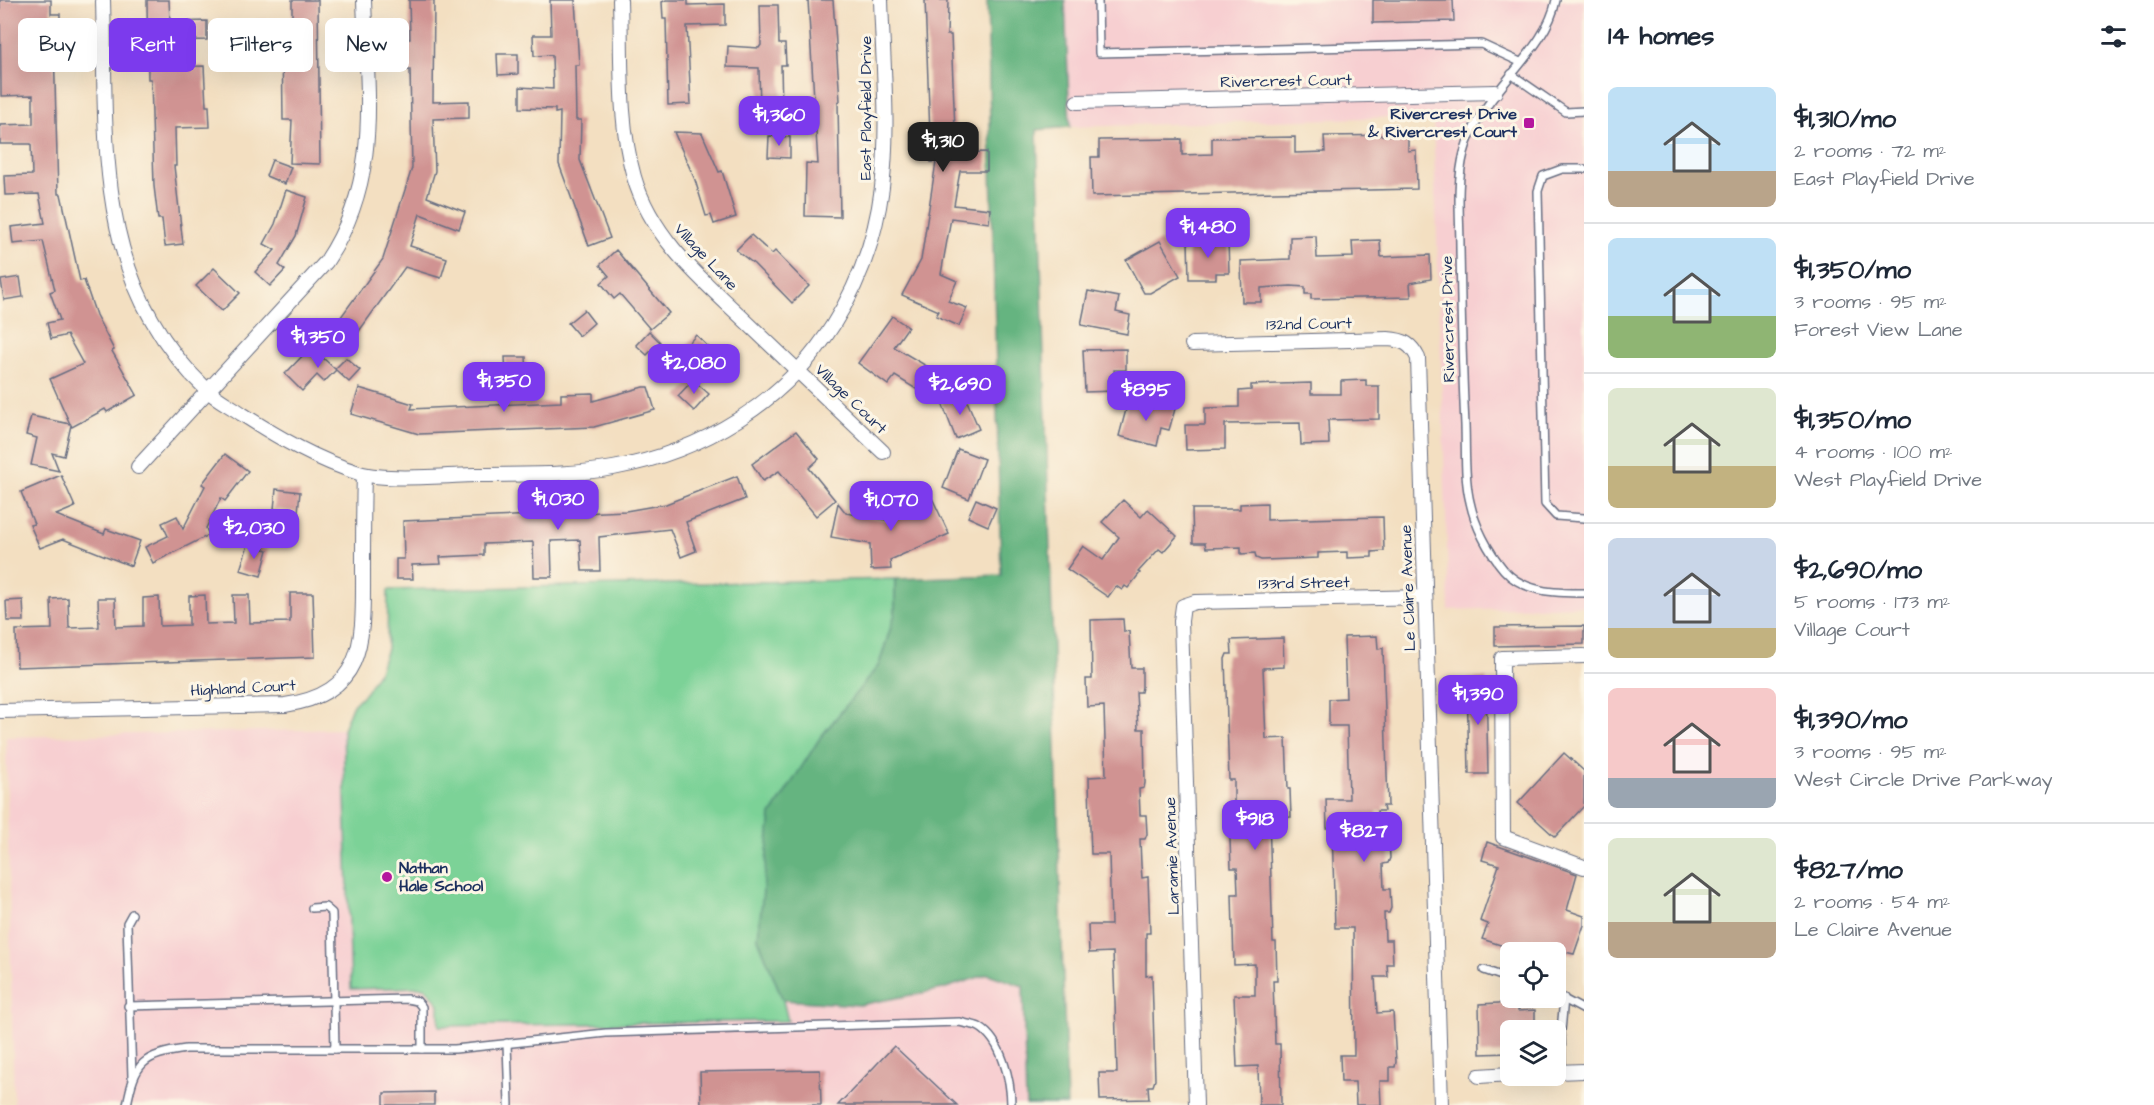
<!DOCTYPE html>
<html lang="en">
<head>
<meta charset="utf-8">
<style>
	:root { --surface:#fff; --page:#f2f2f3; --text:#1f2937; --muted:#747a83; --line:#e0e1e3; --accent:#7c3aed }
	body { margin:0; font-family:"Architects Daughter",sans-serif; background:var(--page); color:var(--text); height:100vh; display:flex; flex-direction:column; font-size:22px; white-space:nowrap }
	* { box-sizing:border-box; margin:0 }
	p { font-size:20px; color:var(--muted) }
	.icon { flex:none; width:33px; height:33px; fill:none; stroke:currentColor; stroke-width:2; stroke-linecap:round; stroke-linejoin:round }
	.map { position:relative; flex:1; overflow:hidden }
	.details { display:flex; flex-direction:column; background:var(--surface); width:570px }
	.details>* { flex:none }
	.banner { position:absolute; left:18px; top:18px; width:570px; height:54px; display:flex; gap:12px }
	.fabs { position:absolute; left:1500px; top:942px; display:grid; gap:12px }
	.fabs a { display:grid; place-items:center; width:66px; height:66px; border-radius:9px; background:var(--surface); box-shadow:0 6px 24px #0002; font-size:30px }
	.price { position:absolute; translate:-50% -51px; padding:0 14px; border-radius:12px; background:var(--accent); color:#fff; font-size:20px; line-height:39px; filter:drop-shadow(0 2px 3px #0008) }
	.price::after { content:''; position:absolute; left:50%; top:36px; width:18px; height:14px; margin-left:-9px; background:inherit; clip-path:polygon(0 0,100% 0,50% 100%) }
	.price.current { background:#222; color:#fff }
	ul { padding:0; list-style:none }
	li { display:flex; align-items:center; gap:18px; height:150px; padding:0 24px }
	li+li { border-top:2px solid var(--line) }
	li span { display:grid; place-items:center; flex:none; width:168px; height:120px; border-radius:9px; color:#555 }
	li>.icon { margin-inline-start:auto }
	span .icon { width:72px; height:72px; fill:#fffc; stroke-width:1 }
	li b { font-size:26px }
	h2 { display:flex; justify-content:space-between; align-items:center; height:72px; padding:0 24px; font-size:26px }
	.pill { padding:0 21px; border-radius:9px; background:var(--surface); box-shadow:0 6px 24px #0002; font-size:21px; line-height:54px }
	.pill.current { background:var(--accent); color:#fff }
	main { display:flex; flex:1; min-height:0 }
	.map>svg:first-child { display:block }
	.built { fill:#f7cfd1 }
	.green { fill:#7cd297; stroke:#4c807a; stroke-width:1.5 }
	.forest { fill:#65b480; stroke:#40726f; stroke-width:1.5 }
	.building { fill:#d09392 }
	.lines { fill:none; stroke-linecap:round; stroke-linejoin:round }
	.service-casing { stroke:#676d81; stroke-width:10 }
	.minor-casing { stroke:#676d81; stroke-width:16 }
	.service { stroke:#fff; stroke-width:7 }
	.minor { stroke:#fff; stroke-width:14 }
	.poi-dot { fill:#b5179e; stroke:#fcf5e5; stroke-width:2 }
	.labels { text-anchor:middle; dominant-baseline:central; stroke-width:6; stroke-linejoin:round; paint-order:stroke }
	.street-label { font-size:16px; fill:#1b2f5e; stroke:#fcf5e5 }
	.poi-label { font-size:16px; font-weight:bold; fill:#1b2f5e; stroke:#fcf5e5; text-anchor:end }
</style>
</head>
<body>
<main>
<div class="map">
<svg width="1584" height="1105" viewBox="0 0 1584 1105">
	<rect width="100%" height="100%" fill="#fcf5e5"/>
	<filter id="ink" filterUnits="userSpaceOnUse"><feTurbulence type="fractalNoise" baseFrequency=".0167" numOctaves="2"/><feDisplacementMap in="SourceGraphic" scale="12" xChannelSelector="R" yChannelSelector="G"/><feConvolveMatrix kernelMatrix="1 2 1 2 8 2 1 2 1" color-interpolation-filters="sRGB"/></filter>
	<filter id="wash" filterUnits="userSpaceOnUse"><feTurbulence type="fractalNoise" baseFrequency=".008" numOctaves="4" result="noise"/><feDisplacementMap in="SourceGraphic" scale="24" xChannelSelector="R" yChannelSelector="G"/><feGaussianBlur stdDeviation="1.35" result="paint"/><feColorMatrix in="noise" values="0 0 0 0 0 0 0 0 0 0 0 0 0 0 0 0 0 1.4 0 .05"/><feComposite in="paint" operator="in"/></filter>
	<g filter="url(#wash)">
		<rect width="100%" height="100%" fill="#f3dfc1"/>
		<g class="built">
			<polygon points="1065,0 1584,0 1584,606 1449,610 1433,116 1070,127"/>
			<polygon points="895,579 895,614 943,989 988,974 1023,986 1026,1105 14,1105 6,737 343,729 352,706 366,692 379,671 387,649 388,590"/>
		</g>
		<polygon class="green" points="895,579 895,614 879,665 820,738 758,938 783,1000 788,1021 439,1026 439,1004 425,987 351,989 343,729 352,706 366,692 379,671 387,649 388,590"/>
		<polygon class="forest" points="987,0 1065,0 1070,127 1037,130 1067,1105 1026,1105 1023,986 988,974 943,989 859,1005 783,1000 758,938 771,815 820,738 879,665 895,614 895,579 1001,575"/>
		<g id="blocks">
			<g class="building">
				<polygon points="0,0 51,0 51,14 60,14 60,45 54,45 58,194 61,194 80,281 84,280 96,315 114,350 112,351 137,395 107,412 105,409 72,427 71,425 64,456 52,453 59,471 31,465 37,438 26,435 31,416 70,424 50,379 83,364 67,335 51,339 47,323 60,320 50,292 55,290 43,241 13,244 11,227 45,223 39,194 5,195 4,176 32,175 31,144 0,144 0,125 33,124 33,95 1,96"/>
				<polygon points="147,0 169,0 170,22 207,21 207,40 170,41 171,67 204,66 206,106 209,106 210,127 175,128 176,166 174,166 183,244 165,246 162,219 158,219 154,186 151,79 148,79"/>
				<polygon points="292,0 318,0 320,164 290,163 292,120 283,120 282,39 256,39 256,20 292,19"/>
				<polygon points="409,0 434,0 433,102 469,101 469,118 433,119 435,171 427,197 465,212 459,229 420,214 410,246 447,258 441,278 405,267 357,334 338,321 383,259 412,168 410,70 404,70 403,39 410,39"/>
				<polygon points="550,0 575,0 579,65 575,65 576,120 581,120 580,160 610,238 589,246 559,164 560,112 555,113 555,109 520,108 520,87 553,89 552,55 534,56 533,35 551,35"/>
				<polygon points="666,0 688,0 688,5 725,4 725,25 687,26 691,104 668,105 666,19 663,19 662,2"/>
				<polygon points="808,0 833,0 840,101 838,102 840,217 805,216 806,163 818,164"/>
				<polygon points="925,0 948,0 947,35 951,35 956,153 987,152 987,171 960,171 954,205 990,209 989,223 951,218 941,274 957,281 948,301 967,308 959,326 936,316 939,311 902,295 921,260 936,162 931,162"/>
				<polygon points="1373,0 1453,0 1454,21 1373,23"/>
				<polygon points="760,5 778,5 779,44 785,44 786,65 781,65 782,109 760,110 759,68 727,67 728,46 759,48 761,45"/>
				<polygon points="497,54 518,54 518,74 498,75"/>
				<polygon points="674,132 702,133 719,172 722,171 736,217 714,224 711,215 706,216 695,180"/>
				<polygon points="1408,135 1408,151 1416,150 1417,189 1092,196 1091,157 1099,157 1099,140 1182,139 1182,155 1212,154 1212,138 1295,137 1295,153 1325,152 1324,136"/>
				<polygon points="769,136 790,137 790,158 768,157"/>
				<polygon points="272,160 291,167 285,184 266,176"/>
				<polygon points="286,190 307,197 296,236 279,265 285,270 270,286 255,272 275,250 264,244 275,224"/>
				<polygon points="751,235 772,254 775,251 809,286 792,303 754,264 736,250"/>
				<polygon points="1316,236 1317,258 1353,257 1352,241 1380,240 1381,257 1430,255 1431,279 1410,283 1411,297 1311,299 1311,294 1305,294 1305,287 1291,286 1261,288 1261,302 1242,302 1241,261 1290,259 1290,237"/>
				<polygon points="1228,240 1229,273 1216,273 1216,279 1189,279 1188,241"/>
				<polygon points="1160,241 1180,276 1150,293 1144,293 1126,260"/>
				<polygon points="616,250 669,313 650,329 620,294 614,299 601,283 609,276 600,265"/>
				<polygon points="214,268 240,293 222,311 196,286"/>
				<polygon points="20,277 23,297 4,300 1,280"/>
				<polygon points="1088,291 1119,297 1116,312 1130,315 1127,334 1081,325"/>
				<polygon points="584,310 594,323 579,336 568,323"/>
				<polygon points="892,316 908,327 894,347 947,378 934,400 895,376 888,385 858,363"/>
				<polygon points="649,331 660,342 647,355 636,345"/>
				<polygon points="696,335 722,360 706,378 679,354"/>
				<polygon points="311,347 335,369 346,358 360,370 349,382 336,370 324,382 317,375 302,391 285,374"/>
				<polygon points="1126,349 1126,370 1114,370 1115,391 1085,392 1083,350"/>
				<polygon points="505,357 526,357 527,374 506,374"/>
				<polygon points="693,380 709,394 694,411 678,396"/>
				<polygon points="1366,380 1366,386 1379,386 1379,419 1328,420 1329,444 1301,445 1300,423 1225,424 1225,449 1186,450 1185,425 1205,425 1205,408 1239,407 1239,391 1251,390 1251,385 1311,383 1311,394 1341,394 1341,381"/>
				<polygon points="643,387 648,387 655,410 594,427 419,434 351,414 359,388 413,404 411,409 561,402 561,394 593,393 593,401"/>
				<polygon points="964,394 979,429 956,439 942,403"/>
				<polygon points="1142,401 1175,409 1169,430 1161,428 1157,446 1119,436 1128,402 1141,405"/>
				<polygon points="796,431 819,459 809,468 835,500 816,516 779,471 763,481 752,464"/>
				<polygon points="958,449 984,459 969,499 943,488"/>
				<polygon points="225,454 248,471 225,501 221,498 206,528 209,535 153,563 145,547 168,536 162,523 177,516 183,529 205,486 202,484"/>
				<polygon points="61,475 75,507 56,515 104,534 106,529 140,541 131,566 63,539 40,548 30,525 34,524 21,492"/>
				<polygon points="737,476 745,499 686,522 696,551 681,557 670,529 599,537 600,571 582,571 580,540 551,541 552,577 534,577 533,542 484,544 484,555 440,557 441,564 412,565 413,579 396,579 396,559 404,559 403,521 626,511 666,504"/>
				<polygon points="276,489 300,492 298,512 274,509"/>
				<polygon points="976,499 996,508 988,526 968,517"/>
				<polygon points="933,500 949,534 890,560 891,569 871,570 870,544 831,537 838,503 846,513 887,520"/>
				<polygon points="1123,500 1141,517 1148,509 1177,536 1163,552 1159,549 1138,572 1140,573 1128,588 1125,586 1122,590 1116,586 1108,597 1067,569 1083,546 1103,560 1119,537 1102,522"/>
				<polygon points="1267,503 1267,520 1383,517 1384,551 1372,552 1372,557 1347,558 1347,552 1318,553 1318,558 1261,560 1256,558 1255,553 1241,554 1241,547 1206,548 1205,543 1193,543 1192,509 1240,509 1240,504"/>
				<polygon points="248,545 268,550 261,576 240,570"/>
				<polygon points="290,593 313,593 315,657 17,667 16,630 52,629 51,599 68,598 69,628 99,627 98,598 115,598 116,627 143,626 143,598 159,597 160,626 189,625 189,596 205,595 206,624 234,623 233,595 249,595 250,623 290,622"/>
				<polygon points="23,600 24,621 7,621 6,601"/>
				<polygon points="1123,619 1124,632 1129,631 1131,668 1142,668 1142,687 1141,692 1136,692 1138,729 1144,729 1145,783 1144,788 1139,789 1140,815 1146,815 1147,834 1145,839 1140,839 1141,865 1142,878 1148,877 1150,933 1146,933 1146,976 1152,975 1155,1080 1153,1086 1148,1086 1149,1099 1100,1100 1099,1073 1117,1073 1115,1001 1113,952 1089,953 1088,925 1111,925 1109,854 1091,854 1090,827 1089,777 1106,776 1104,706 1087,707 1086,679 1092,679 1091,620"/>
				<polygon points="1584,626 1584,644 1495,646 1495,627"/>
				<polygon points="1377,636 1378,649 1383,648 1388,806 1383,806 1384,811 1377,811 1378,840 1389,839 1390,858 1388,863 1383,864 1384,889 1390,889 1391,908 1389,913 1384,913 1385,940 1392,940 1393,964 1387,964 1388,977 1375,977 1377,1013 1393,1012 1396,1062 1395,1067 1390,1067 1390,1081 1380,1081 1381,1105 1356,1105 1355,1082 1341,1082 1340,1055 1354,1055 1353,928 1335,928 1332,828 1327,828 1326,799 1349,799 1347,726 1329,726 1329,699 1346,698 1344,637"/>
				<polygon points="1283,638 1284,667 1263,668 1266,739 1286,738 1288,789 1290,789 1291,817 1269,818 1273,942 1276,942 1277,981 1273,981 1275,1044 1280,1044 1281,1105 1259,1105 1258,1066 1237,1067 1234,995 1255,995 1255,964 1234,965 1232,894 1238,894 1237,868 1231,868 1229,811 1234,810 1234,780 1229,780 1225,659 1227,654 1232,654 1231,640"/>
				<polygon points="1486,678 1488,774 1469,774 1467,679"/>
				<polygon points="1564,753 1584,771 1584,806 1555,837 1518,803"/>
				<polygon points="1487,842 1577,874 1567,910 1584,916 1584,925 1574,954 1565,952 1522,952 1482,939 1488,924 1480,921 1499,865 1482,860"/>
				<polygon points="1518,1002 1518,1011 1535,1010 1535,1030 1510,1030 1510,1053 1480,1054 1479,1004"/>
				<polygon points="894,1046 957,1105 838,1105"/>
				<polygon points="820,1070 821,1105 701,1105 700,1072"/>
				<polygon points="434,1092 434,1105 384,1105 384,1093"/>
			</g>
		</g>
	</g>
	<g filter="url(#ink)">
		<use href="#blocks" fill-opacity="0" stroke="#676d81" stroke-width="1.5"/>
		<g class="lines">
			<defs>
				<g id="service">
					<polyline points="1098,0 1099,53 1481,44 1520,62"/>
					<path d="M 1556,0 C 1546,54 1479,93 1464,153 C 1456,184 1460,217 1460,248 C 1461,307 1462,366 1465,425 C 1466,450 1464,478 1470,502 C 1475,526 1488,551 1504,570 C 1524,593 1557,593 1584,593"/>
					<polyline points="1511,74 1566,112 1584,111"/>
					<polyline points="1584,169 1562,169 1543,176 1538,191 1545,504 1556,516 1584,518"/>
					<polyline points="312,908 325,907 332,913 335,1049"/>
					<polyline points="1484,970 1510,979"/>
					<polyline points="1556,995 1584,1010"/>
					<polyline points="128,1006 407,999 417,1001 422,1007 422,1049"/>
					<polyline points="507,1043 509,1105"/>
					<polyline points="1562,1072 1561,1031 1564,998"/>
					<polyline points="132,1077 127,923 132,914"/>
					<path d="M 127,1105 C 135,1062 143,1055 186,1049 L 455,1049 L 606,1033 L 960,1022 C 965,1024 973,1024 979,1027 C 1002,1040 1011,1081 1011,1105"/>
				</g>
				<g id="minor">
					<path d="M 103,0 C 106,106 97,226 152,320 C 166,345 186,370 206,389 C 216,399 231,406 242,414 C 279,438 317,460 359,473 C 386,481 445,476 475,475 C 521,474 569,476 613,468 C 702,452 785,402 833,325 C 901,217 885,121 881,0"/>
					<path d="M 620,0 C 622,58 618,121 634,177 C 653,243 710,286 757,332 C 799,372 841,412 883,452"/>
					<polyline points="1077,102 1495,92"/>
					<path d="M 1192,344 L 1388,339 C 1404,340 1411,344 1418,358 L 1441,1105"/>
					<path d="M 138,467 L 326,262 C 382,178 367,95 364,0"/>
					<polyline points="1584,656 1502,658 1503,837 1584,867"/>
					<path d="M 0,711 L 285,705 C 367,693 363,639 363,572 C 363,540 363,507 364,475"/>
					<polyline points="1556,1072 1584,1071"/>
					<polyline points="1479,1076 1510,1074"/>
					<polyline points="1196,1105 1181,621 1183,606 1195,602 1425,597"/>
				</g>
			</defs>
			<use href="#service" class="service-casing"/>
			<use href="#minor" class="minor-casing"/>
			<use href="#service" class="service"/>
			<use href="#minor" class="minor"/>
		</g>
	</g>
	<g class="poi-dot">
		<rect x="1523" y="117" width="12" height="12" rx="3"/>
		<circle cx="387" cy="877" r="6"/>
	</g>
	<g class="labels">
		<g class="street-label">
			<text transform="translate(1286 81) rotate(-1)">Rivercrest Court</text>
			<text transform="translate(866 108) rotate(-90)">East Playfield Drive</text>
			<text transform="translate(706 257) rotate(47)">Village Lane</text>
			<text transform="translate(1448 319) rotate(-91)">Rivercrest Drive</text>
			<text transform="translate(1309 324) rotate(-1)">132nd Court</text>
			<text transform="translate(851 399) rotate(44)">Village Court</text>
			<text transform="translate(1304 583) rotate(-1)">133rd Street</text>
			<text transform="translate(1408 588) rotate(-92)">Le Claire Avenue</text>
			<text transform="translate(243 688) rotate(-3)">Highland Court</text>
			<text transform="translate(1172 856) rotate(-92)">Laramie Avenue</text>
		</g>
		<g class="poi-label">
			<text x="1517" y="114">Rivercrest Drive<tspan x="1517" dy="18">&amp; Rivercrest Court</tspan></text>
			<text x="399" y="868" text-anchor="start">Nathan<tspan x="399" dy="18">Hale School</tspan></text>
		</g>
	</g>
</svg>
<div class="fabs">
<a><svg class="icon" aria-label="locate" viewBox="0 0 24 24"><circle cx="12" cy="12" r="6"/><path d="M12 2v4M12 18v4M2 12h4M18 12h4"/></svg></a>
<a><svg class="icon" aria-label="layers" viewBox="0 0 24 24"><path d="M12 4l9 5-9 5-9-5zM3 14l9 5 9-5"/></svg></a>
</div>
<b class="price" style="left:779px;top:147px">$1,360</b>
<b class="price current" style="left:943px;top:173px">$1,310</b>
<b class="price" style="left:1208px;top:259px">$1,480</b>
<b class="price" style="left:318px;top:369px">$1,350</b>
<b class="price" style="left:694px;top:395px">$2,080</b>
<b class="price" style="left:504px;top:413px">$1,350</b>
<b class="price" style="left:960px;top:416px">$2,690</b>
<b class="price" style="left:1146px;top:422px">$895</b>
<b class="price" style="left:558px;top:531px">$1,030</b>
<b class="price" style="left:891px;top:532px">$1,070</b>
<b class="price" style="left:254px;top:560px">$2,030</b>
<b class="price" style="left:1478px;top:726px">$1,390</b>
<b class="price" style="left:1255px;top:851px">$918</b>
<b class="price" style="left:1364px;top:863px">$827</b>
<div class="banner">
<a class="pill">Buy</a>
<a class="pill current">Rent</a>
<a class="pill">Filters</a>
<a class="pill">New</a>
</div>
</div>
<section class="details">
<h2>14 homes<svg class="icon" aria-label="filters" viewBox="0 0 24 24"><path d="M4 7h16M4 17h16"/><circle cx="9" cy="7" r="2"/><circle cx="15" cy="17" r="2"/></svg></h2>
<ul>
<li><span style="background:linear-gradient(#bfe0f5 70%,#b9a48a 0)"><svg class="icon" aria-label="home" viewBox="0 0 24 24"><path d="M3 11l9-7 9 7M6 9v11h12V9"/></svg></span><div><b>$1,310/mo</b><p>2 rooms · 72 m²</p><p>East Playfield Drive</p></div></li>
<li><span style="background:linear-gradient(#bfe0f5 65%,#8fb573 0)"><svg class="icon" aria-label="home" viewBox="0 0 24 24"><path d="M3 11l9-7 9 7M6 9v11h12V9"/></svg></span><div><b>$1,350/mo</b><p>3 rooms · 95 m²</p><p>Forest View Lane</p></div></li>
<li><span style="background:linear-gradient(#dfe7d0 65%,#c2b280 0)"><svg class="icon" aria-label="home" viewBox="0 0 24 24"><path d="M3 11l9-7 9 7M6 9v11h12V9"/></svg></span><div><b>$1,350/mo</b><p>4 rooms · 100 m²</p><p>West Playfield Drive</p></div></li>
<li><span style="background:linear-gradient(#c9d6e8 75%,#c2b280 0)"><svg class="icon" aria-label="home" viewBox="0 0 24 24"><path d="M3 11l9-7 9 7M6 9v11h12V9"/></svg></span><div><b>$2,690/mo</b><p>5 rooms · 173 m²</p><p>Village Court</p></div></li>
<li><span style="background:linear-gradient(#f6c9c9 75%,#9aa5b1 0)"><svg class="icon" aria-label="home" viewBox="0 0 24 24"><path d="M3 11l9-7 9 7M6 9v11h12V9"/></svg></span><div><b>$1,390/mo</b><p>3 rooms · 95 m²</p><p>West Circle Drive Parkway</p></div></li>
<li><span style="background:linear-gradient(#dfe7d0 70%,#b9a48a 0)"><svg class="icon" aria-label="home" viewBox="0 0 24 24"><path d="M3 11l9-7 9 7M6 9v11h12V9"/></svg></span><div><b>$827/mo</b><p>2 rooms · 54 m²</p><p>Le Claire Avenue</p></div></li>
</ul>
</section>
</main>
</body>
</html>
